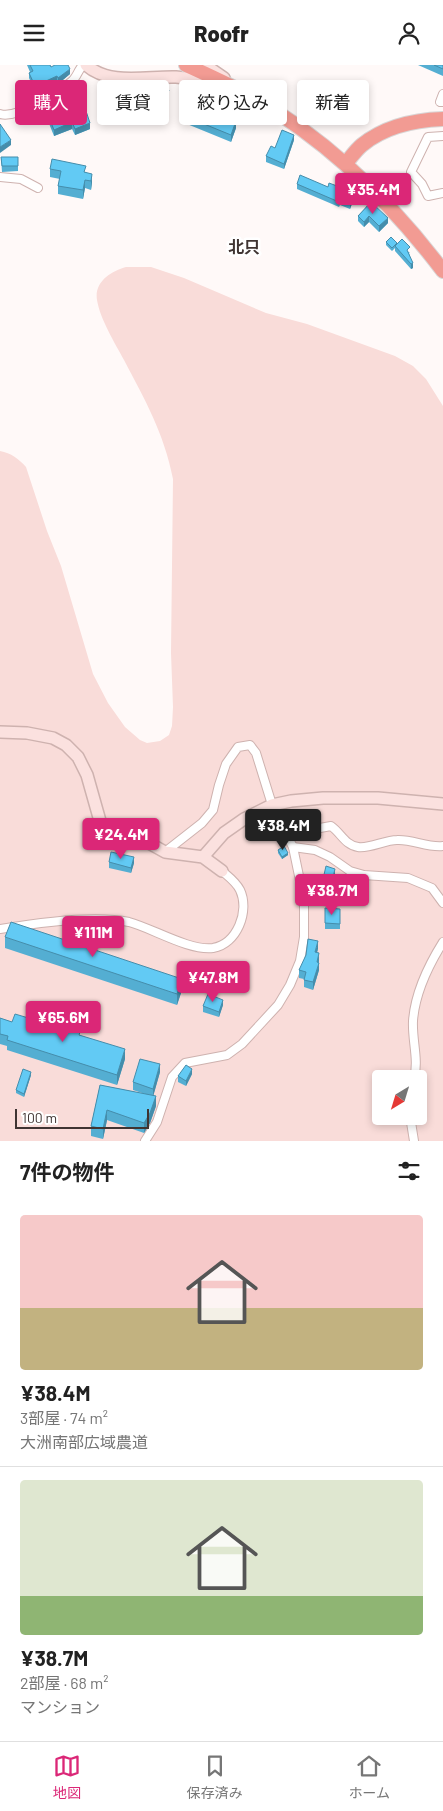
<!DOCTYPE html>
<html lang="ja">
<head>
<meta charset="utf-8">
<style>
	:root { --surface:#fff; --page:#f2f2f2; --text:#222; --muted:#767676; --line:#e0e0e0; --accent:#db2777 }
	body { margin:0; font-family:Barlow,"Noto Sans JP",sans-serif; background:var(--page); color:var(--text); height:100vh; display:flex; flex-direction:column; font-size:19px; white-space:nowrap }
	* { box-sizing:border-box; margin:0 }
	p { font-size:16px; color:var(--muted) }
	.icon { flex:none; width:28px; height:28px; fill:none; stroke:currentColor; stroke-width:2; stroke-linecap:round; stroke-linejoin:round }
	.map { position:relative; height:1076px; overflow:hidden }
	.panel { display:flex; flex-direction:column; background:var(--surface); flex:1 }
	.panel>* { flex:none }
	.top-card { position:absolute; left:15px; top:15px; width:414px; height:45px; display:flex; gap:10px }
	.needle { width:32px; rotate:218deg }
	.controls { position:absolute; left:372px; top:1005px; display:grid; gap:10px }
	.controls a { display:grid; place-items:center; width:55px; height:55px; border-radius:5px; background:var(--surface); box-shadow:0 2px 8px #0003; font-size:25px }
	.scale { position:absolute; left:15px; bottom:12px; width:134px; box-sizing:border-box; padding-left:5px; border:2px solid #3f3432; border-top:0; font-size:14px; line-height:18px; white-space:nowrap; color:#3f3432; -webkit-text-stroke:4px #fff; paint-order:stroke }
	.price { position:absolute; translate:-50% -42px; padding:0 11px; border-radius:5px; background:var(--accent); color:#fff; font-size:16px; line-height:32px; filter:drop-shadow(0 1px 2px #0008) }
	.price::after { content:''; position:absolute; left:50%; top:30px; width:15px; height:11px; margin-left:-8px; background:inherit; clip-path:polygon(0 0,100% 0,50% 100%) }
	.price.selected { background:#222; color:#fff }
	ul { padding:0; list-style:none }
	li { display:grid; align-content:center; gap:10px; height:265px; padding:0 20px }
	li+li { border-top:1px solid var(--line) }
	li span { display:grid; place-items:center; height:155px; border-radius:5px; color:#555 }
	li>.icon { margin-inline-start:auto }
	span .icon { width:90px; height:90px; fill:#fffc; stroke-width:1 }
	li b { font-size:21px }
	h2 { display:flex; justify-content:space-between; align-items:center; height:60px; padding:0 20px; font-size:21px }
	.chip { padding:0 18px; border-radius:5px; background:var(--surface); box-shadow:0 2px 8px #0003; font-size:18px; line-height:45px }
	.chip.selected { background:var(--accent); color:#fff }
	header { display:flex; justify-content:space-between; align-items:center; height:65px; padding:0 20px; background:var(--surface); font-size:22px; font-weight:800 }
	.dock { display:flex; justify-content:space-around; align-items:center; height:70px; border-top:1px solid var(--line); background:var(--surface); font-size:14px; color:var(--muted) }
	.dock a { display:grid; justify-items:center; gap:2px }
	.dock .selected { color:var(--accent) }
	.map>svg:first-child { display:block }
	.green { fill:#f9dcd9; fill-rule:evenodd }
	.lines { fill:none; stroke-linecap:round; stroke-linejoin:round }
	.street-casing { stroke:#ceb2af; stroke-width:10 }
	.secondary-casing { stroke:#ceb2af; stroke-width:14 }
	.highway-casing { stroke:#d9d6d6; stroke-width:16 }
	.street { stroke:#fff; stroke-width:8 }
	.secondary { stroke:#fbe1df; stroke-width:11 }
	.highway { stroke:#f29b93; stroke-width:14 }
	.wall { fill:#54aed2 }
	.shaded-wall { fill:#458dab }
	.building { fill:#62caf4; stroke:#458dab }
	.labels { text-anchor:middle; dominant-baseline:central; stroke-width:5; stroke-linejoin:round; paint-order:stroke }
	.quarter-label { font-size:16px; font-weight:bold; fill:#3f3432; stroke:#fff }
</style>
</head>
<body>
<header><svg class="icon" aria-label="menu" viewBox="0 0 24 24"><path d="M4 6h16M4 12h16M4 18h16"/></svg>Roofr<svg class="icon" aria-label="person" viewBox="0 0 24 24"><circle cx="12" cy="8" r="4"/><path d="M4 21q1-7 8-7t8 7"/></svg></header>
<div class="map">
<svg width="443" height="1076" viewBox="0 0 443 1076">
	<rect width="100%" height="100%" fill="#fff9f8"/>
	<path class="green" d="M 126,202 L 151,202 L 184,213 L 266,248 L 307,259 L 395,291 L 413,301 L 426,314 L 443,341 L 443,1076 L 0,1076 L 0,386 C 11,388 19,394 26,402 L 47,466 L 61,501 L 93,609 L 108,638 L 125,662 L 140,675 L 147,678 L 160,676 L 169,670 L 172,661 L 173,642 L 171,588 L 173,414 C 164,368 145,335 124,295 C 115,278 100,254 97,235 C 94,217 111,206 126,202 ZM 381,1014 L 419,1014 L 419,1051 L 381,1051 Z"/>
	<g class="lines">
		<defs>
			<g id="street">
				<polyline points="443,29 440,37 443,37"/>
				<path d="M 0,49 C 18,54 58,28 72,16 C 77,12 78,5 83,0"/>
				<polyline points="443,71 428,72 411,107 422,119 428,131 443,128"/>
				<polyline points="0,112 21,114 38,123"/>
				<path d="M 285,767 L 298,769 L 309,765 L 331,761 C 341,768 345,780 358,782 C 369,784 385,775 397,775 C 412,774 428,783 443,781"/>
				<polyline points="293,782 315,785 330,792 350,806 364,810 408,813 432,823 443,838"/>
				<path d="M 0,864 C 36,858 94,850 129,857 C 152,863 189,886 213,883 C 237,879 250,846 240,825 C 236,817 229,812 222,806"/>
				<path d="M 414,1014 C 419,994 412,976 413,956 C 415,927 428,901 443,877"/>
				<polyline points="410,1051 414,1076"/>
				<polyline points="145,1076 157,1057 172,1012 185,998 227,990 242,979 278,940 290,920 300,896 304,872 304,835 293,782 285,767 278,759 256,688 250,680 238,682 226,699 219,720 213,745 202,758 165,787"/>
			</g>
			<g id="secondary">
				<path d="M 86,0 C 110,21 146,11 176,12 C 190,13 204,15 218,18"/>
				<polyline points="205,0 224,13"/>
				<polyline points="0,667 27,668 53,673 66,680 78,692 87,710 100,756 107,764 114,768 138,772 165,787 203,792 222,806"/>
				<polyline points="203,792 224,768 244,754 272,740 291,736 323,733 378,733 443,739"/>
			</g>
			<g id="highway">
				<path d="M 186,0 C 208,10 230,20 252,32 C 328,75 390,136 443,206"/>
				<path d="M 346,98 C 351,92 356,85 362,80 C 384,62 415,55 443,54"/>
			</g>
		</defs>
		<use href="#street" class="street-casing"/>
		<use href="#secondary" class="secondary-casing"/>
		<use href="#highway" class="highway-casing"/>
		<use href="#street" class="street"/>
		<use href="#secondary" class="secondary"/>
		<use href="#highway" class="highway"/>
	</g>
	<g class="wall">
		<polygon points="27,0 50,0 51,2 70,9 58,19 57,17 35,26 29,13 29,8 30,7"/>
		<polygon points="418,0 443,0 443,11"/>
		<polygon points="128,26 129,32 125,42 115,38 115,33"/>
		<polygon points="169,28 166,36 158,32 158,30"/>
		<polygon points="205,37 204,42 236,63 231,77 187,59 187,52"/>
		<polygon points="75,39 90,64 75,70 72,64 54,71 46,51 39,55 34,47 34,40"/>
		<polygon points="294,75 284,104 266,97 266,91 275,83"/>
		<polygon points="1,92 18,92 18,106 2,107"/>
		<polygon points="50,104 86,107 92,117 91,125 85,123 83,134 58,129 58,121 60,114 50,112"/>
		<polygon points="297,119 328,122 353,136 350,144 340,140 339,142 297,124"/>
		<polygon points="371,137 388,158 379,167 369,157 364,162 358,156 358,151"/>
		<polygon points="386,177 397,178 410,188 409,188 413,203 411,204 395,186 395,183 392,186 386,180"/>
		<polygon points="278,785 288,790 282,794 278,788"/>
		<polygon points="109,797 134,798 131,808 109,803"/>
		<polygon points="335,809 332,822 323,820 323,814"/>
		<polygon points="325,843 340,844 340,864 325,864"/>
		<polygon points="5,872 182,925 177,940 5,883"/>
		<polygon points="318,884 317,887 319,895 319,905 313,925 304,922 304,914 299,913 299,905"/>
		<polygon points="223,940 219,952 203,947 203,941"/>
		<polygon points="0,950 0,953 12,957 80,970 125,994 117,1020 7,985 7,981 0,979"/>
		<polygon points="160,1007 153,1031 156,1041 150,1058 144,1068 107,1055 103,1074 91,1071 91,1061 100,1020 145,1029 133,1025 133,1017"/>
		<polygon points="192,1009 186,1021 178,1017 178,1011"/>
		<polygon points="31,1010 24,1032 16,1028 16,1025"/>
	</g>
	<g class="shaded-wall">
		<polygon points="70,4 70,9 58,19 58,13"/>
		<polygon points="57,11 57,17 35,26 35,21"/>
		<polygon points="129,26 129,32 125,42 125,37"/>
		<polygon points="205,30 205,37 201,48 201,41"/>
		<polygon points="46,45 46,51 39,55 39,48"/>
		<polygon points="32,50 32,53 20,59 20,56"/>
		<polygon points="236,56 236,63 231,77 231,70"/>
		<polygon points="72,57 72,64 54,71 54,65"/>
		<polygon points="90,58 90,64 75,70 75,64"/>
		<polygon points="294,70 294,75 284,104 284,99"/>
		<polygon points="11,75 11,80 0,88 0,82"/>
		<polygon points="92,109 92,117 91,125 91,116"/>
		<polygon points="85,115 85,123 83,134 83,125"/>
		<polygon points="353,131 353,136 350,144 350,139"/>
		<polygon points="369,151 369,157 364,162 364,157"/>
		<polygon points="388,153 388,158 379,167 379,161"/>
		<polygon points="413,198 413,203 411,204 411,199"/>
		<polygon points="288,788 288,790 282,794 282,792"/>
		<polygon points="134,792 134,798 131,808 131,803"/>
		<polygon points="335,804 335,809 332,822 332,816"/>
		<polygon points="318,876 318,884 315,894 315,887"/>
		<polygon points="319,888 319,895 317,905 317,897"/>
		<polygon points="319,898 319,905 313,925 313,917"/>
		<polygon points="182,914 182,925 177,940 177,929"/>
		<polygon points="223,935 223,940 219,952 219,947"/>
		<polygon points="125,984 125,994 117,1020 117,1010"/>
		<polygon points="160,999 160,1007 153,1032 153,1024"/>
		<polygon points="192,1004 192,1009 186,1021 186,1016"/>
		<polygon points="31,1007 31,1010 24,1032 24,1029"/>
		<polygon points="156,1031 156,1041 150,1058 144,1068 144,1058"/>
		<polygon points="107,1045 107,1055 103,1074 103,1064"/>
	</g>
	<g class="building">
		<polygon points="30,0 50,0 51,2 55,0 68,0 70,4 58,13 57,11 35,21 29,8 33,6"/>
		<polygon points="434,0 443,0 443,4"/>
		<polygon points="120,19 128,22 126,25 129,26 125,37 115,33"/>
		<polygon points="160,22 169,25 166,33 158,30"/>
		<polygon points="69,24 75,39 83,37 90,58 75,64 72,57 54,65 46,45 39,48 34,40"/>
		<polygon points="197,26 205,30 201,41 236,56 231,70 187,52"/>
		<polygon points="30,46 32,50 20,56 18,50"/>
		<polygon points="0,59 11,75 0,82"/>
		<polygon points="282,65 294,70 284,99 266,91 271,81 275,83"/>
		<polygon points="1,92 18,92 18,101 2,101"/>
		<polygon points="52,94 86,101 84,107 92,109 91,116 85,115 83,125 58,121 61,106 50,104"/>
		<polygon points="300,110 328,122 329,118 345,124 343,127 353,131 350,139 340,134 339,137 297,119"/>
		<polygon points="371,137 388,153 379,161 369,151 364,157 358,151"/>
		<polygon points="391,172 397,178 392,183 386,177"/>
		<polygon points="402,174 410,182 407,185 413,198 411,199 395,181"/>
		<polygon points="284,781 288,788 282,792 278,785"/>
		<polygon points="111,787 134,792 131,803 109,797"/>
		<polygon points="326,801 335,804 332,816 323,814"/>
		<polygon points="325,843 340,844 340,859 325,858"/>
		<polygon points="11,857 182,914 177,929 5,872"/>
		<polygon points="308,874 318,876 315,887 319,888 317,897 319,898 313,917 304,915 306,907 299,905 306,890"/>
		<polygon points="208,929 223,935 219,947 203,941"/>
		<polygon points="15,949 62,963 62,962 80,967 79,970 125,984 117,1010 7,975 8,971 0,969 0,953 12,957"/>
		<polygon points="140,994 160,999 153,1024 133,1017"/>
		<polygon points="186,1000 192,1004 186,1016 178,1011"/>
		<polygon points="23,1004 31,1007 24,1029 16,1025"/>
		<polygon points="100,1020 156,1031 150,1048 144,1058 107,1045 103,1064 91,1061"/>
	</g>
	<g class="labels">
		<g class="quarter-label">
			<text x="244" y="181">北只</text>
		</g>
	</g>
</svg>
<div class="controls">
<a><svg class="needle" viewBox="-14 -14 28 28"><path d="M0-13l5 13h-10z" fill="#e53935"/><path d="M0 13l5-13h-10z" fill="#767676"/></svg></a>
</div>
<div class="scale">100 m</div>
<b class="price" style="left:373px;top:150px">¥35.4M</b>
<b class="price selected" style="left:283px;top:786px">¥38.4M</b>
<b class="price" style="left:121px;top:795px">¥24.4M</b>
<b class="price" style="left:332px;top:851px">¥38.7M</b>
<b class="price" style="left:93px;top:893px">¥111M</b>
<b class="price" style="left:213px;top:938px">¥47.8M</b>
<b class="price" style="left:63px;top:978px">¥65.6M</b>
<div class="top-card">
<a class="chip selected">購入</a>
<a class="chip">賃貸</a>
<a class="chip">絞り込み</a>
<a class="chip">新着</a>
</div>
</div>
<section class="panel">
<h2>7件の物件<svg class="icon" aria-label="filters" viewBox="0 0 24 24"><path d="M4 7h16M4 17h16"/><circle cx="9" cy="7" r="2"/><circle cx="15" cy="17" r="2"/></svg></h2>
<ul>
<li><span style="background:linear-gradient(#f6c9c9 60%,#c2b280 0)"><svg class="icon" aria-label="home" viewBox="0 0 24 24"><path d="M3 11l9-7 9 7M6 9v11h12V9"/></svg></span><div><b>¥38.4M</b><p>3部屋 · 74 m²</p><p>大洲南部広域農道</p></div></li>
<li><span style="background:linear-gradient(#dfe7d0 75%,#8fb573 0)"><svg class="icon" aria-label="home" viewBox="0 0 24 24"><path d="M3 11l9-7 9 7M6 9v11h12V9"/></svg></span><div><b>¥38.7M</b><p>2部屋 · 68 m²</p><p>マンション</p></div></li>
</ul>
</section>
<nav class="dock">
<a class="selected"><svg class="icon" aria-label="map" viewBox="0 0 24 24"><path d="M3 6l6-2 6 2 6-2v14l-6 2-6-2-6 2zM9 4v14M15 6v14"/></svg>地図</a>
<a><svg class="icon" aria-label="saved" viewBox="0 0 24 24"><path d="M7 4h10v16l-5-4-5 4z"/></svg>保存済み</a>
<a><svg class="icon" aria-label="home" viewBox="0 0 24 24"><path d="M3 11l9-7 9 7M6 9v11h12V9"/></svg>ホーム</a>
</nav>
</body>
</html>
